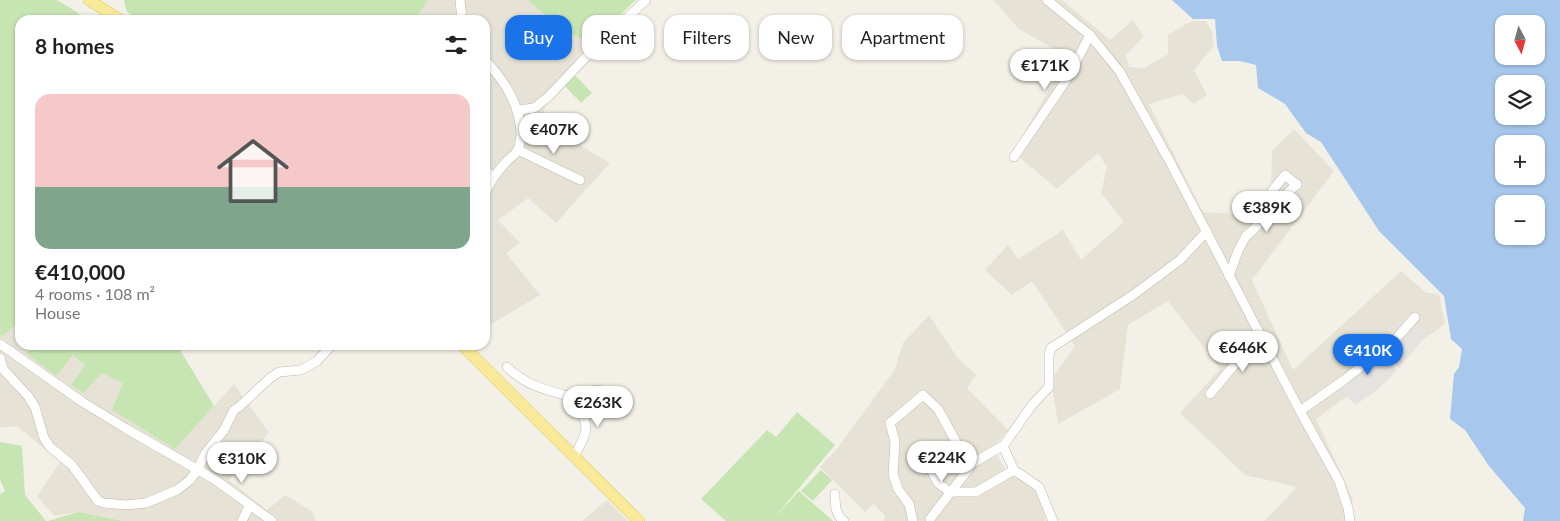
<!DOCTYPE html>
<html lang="en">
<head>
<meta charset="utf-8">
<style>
	:root { --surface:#fff; --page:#f6f6f6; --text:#222; --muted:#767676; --accent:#1a73e8 }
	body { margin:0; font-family:Lato,sans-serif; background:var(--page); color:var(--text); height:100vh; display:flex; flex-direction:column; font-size:19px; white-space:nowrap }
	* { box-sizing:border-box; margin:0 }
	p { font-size:16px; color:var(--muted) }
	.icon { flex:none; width:28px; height:28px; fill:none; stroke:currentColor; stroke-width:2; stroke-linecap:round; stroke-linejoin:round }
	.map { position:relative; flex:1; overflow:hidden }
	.sheet { position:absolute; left:15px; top:15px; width:475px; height:335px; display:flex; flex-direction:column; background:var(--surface); border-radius:15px; box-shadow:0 1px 4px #0004 }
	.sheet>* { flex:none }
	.banner { position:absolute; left:505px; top:15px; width:475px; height:45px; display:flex; gap:10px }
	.needle { width:32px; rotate:174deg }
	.controls { position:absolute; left:1495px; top:15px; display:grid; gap:10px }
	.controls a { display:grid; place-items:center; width:50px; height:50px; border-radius:10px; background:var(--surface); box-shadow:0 1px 4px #0004; font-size:25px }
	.price { position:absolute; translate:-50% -42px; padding:0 11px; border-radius:18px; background:#fff; color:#222; font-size:16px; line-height:32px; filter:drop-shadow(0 1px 2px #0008) }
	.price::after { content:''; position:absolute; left:50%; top:30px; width:15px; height:11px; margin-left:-8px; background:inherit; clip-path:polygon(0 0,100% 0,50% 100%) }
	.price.on { background:var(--accent); color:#fff }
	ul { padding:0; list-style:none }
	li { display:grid; align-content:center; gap:10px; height:265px; padding:0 20px }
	li span { display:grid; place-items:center; height:155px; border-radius:15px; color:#555 }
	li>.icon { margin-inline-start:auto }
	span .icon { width:90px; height:90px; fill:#fffc; stroke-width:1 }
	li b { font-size:21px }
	h2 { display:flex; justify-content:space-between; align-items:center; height:60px; padding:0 20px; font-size:21px }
	.pill { padding:0 18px; border-radius:15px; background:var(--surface); box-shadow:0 1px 4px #0004; font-size:18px; line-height:45px }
	.pill.on { background:var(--accent); color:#fff }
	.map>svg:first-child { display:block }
	.residential { fill:#e6e3d6 }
	.green { fill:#c7e5b2 }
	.parking { fill:#e4e3df }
	.water { fill:#a7c7ec; fill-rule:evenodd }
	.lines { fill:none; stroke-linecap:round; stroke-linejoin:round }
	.minor-casing { stroke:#beb9aa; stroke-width:10 }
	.major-casing { stroke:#ddc96b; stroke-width:12 }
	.minor { stroke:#fff; stroke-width:9 }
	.major { stroke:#f9ea9a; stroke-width:11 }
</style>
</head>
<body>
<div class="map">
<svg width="1560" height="521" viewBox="0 0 1560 521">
	<rect width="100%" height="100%" fill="#f3f1e7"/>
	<g class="residential">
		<polygon points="428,0 528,0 553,22 589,44 553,87 540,122 610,163 556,223 528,198 498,220 520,243 506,253 540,295 485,328 485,20 415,20"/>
		<polygon points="993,0 1062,0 1110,40 1133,20 1144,36 1126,55 1129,67 1144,68 1168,54 1168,35 1191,21 1206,21 1212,31 1214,46 1194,70 1207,95 1194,104 1182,94 1149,104 1203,212 1234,214 1271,189 1272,151 1294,129 1334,171 1252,280 1293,370 1401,271 1425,292 1439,295 1445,324 1316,419 1353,499 1347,521 1264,521 1297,487 1245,475 1180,413 1220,369 1168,301 1128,325 1120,389 1058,424 1051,380 1075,346 1032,281 1012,295 985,270 1008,245 1018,259 1063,230 1081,260 1124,222 1101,193 1107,167 1098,153 1057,189 1013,152 1068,57 1019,29"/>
		<polygon points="929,315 957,357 976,375 967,388 1008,430 993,448 1007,472 1037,489 1046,521 883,521 885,516 874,504 865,512 820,467 837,449 895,369 903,343"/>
		<polygon points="20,321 20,345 34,345 26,353 73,355 86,365 124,383 175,449 234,384 269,433 229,480 267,510 285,495 312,511 316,521 124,521 78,512 54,516 37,496 60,462 17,426 0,428 0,334 3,336"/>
		<polygon points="607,500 628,521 582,521"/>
	</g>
	<g class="green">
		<polygon points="0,0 57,0 77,12 85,20 20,20 20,321 3,336 0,334"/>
		<polygon points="124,0 428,0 415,20 136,20 126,10"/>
		<polygon points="528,0 636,0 589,44 553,22"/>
		<polygon points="575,75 592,93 581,103 565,86"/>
		<polygon points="34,345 177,345 214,406 175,449 112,410 123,383 102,373 83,393 71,385 85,365 73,355 56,376 26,353"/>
		<polygon points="797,412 835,445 774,518 799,491 833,521 726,521 701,499 767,430 776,437"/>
		<polygon points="0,442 22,446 25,495 46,521 0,521 0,494 5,491 0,480"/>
		<polygon points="821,470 832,480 813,501 801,491"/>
		<polygon points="78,512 124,521 48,521"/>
	</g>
	<g class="parking">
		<polygon points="1413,322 1427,335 1399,368 1383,353 1392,344 1398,344"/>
		<polygon points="1382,353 1397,369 1390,378 1373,393 1355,405 1342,391 1341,384"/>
	</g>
	<path class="water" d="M 1172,0 L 1560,0 L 1560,521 L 1523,521 L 1525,508 L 1489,466 L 1465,430 L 1450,419 L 1454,374 L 1459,367 L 1462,349 L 1451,339 L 1444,296 L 1379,231 L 1321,142 L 1306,133 L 1285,104 L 1258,88 L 1256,65 L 1240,61 L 1222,61 L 1217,46 L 1215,19 L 1193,19 ZM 1504,24 L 1536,24 L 1536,56 L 1504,56 ZM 1504,84 L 1536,84 L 1536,116 L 1504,116 ZM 1504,144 L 1536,144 L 1536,176 L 1504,176 ZM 1504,204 L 1536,204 L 1536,236 L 1504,236 Z"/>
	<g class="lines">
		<defs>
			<g id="minor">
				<polyline points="460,0 462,20"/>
				<polyline points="1047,0 1090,35 1120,72 1169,160 1300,411 1339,481 1348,508 1350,521"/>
				<path d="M 485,60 C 505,81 521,106 521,136 C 520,140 520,147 517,151 C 515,155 510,158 506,162 C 497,172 490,181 485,194"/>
				<polyline points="518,110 534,108 548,97 586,57 646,0"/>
				<polyline points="518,150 580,180"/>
				<polyline points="1014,157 1067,79 1090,35"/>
				<polyline points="485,170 493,177"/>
				<polyline points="1273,209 1272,191 1285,175 1297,185"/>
				<polyline points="1229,276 1238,251 1246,236 1253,230 1278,202 1297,184"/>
				<polyline points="0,344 84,403 125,428 214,479 272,521"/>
				<polyline points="0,358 3,369 28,396 35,407 44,438 50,447 72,465 98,501 104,503 126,505 146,503 177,490 190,480 198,469 205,454 224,430 234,410 240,406 270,378 279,372 301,370 317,361 332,345"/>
				<path d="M 507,367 C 528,387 547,390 575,398"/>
				<polyline points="1210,394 1235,364 1262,339"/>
				<polyline points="1300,411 1344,380 1395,340 1415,317"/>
				<polyline points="1003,446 1014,470 1039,487 1053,521"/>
				<path d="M 574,457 C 580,444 591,431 583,416 C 580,409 575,405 575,398 C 582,392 594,389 603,391"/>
				<polyline points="930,468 938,483 950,492 976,492 1014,470"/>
				<path d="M 835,494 C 835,504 835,515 844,521"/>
				<polyline points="930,519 973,463"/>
				<polyline points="242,521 250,505"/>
				<polyline points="913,521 909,504 898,489 893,474 895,442 890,423 923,395 938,409 961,451 973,463 1004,445 1032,405 1049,387 1049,355 1051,348 1133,295 1180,260 1207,231"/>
			</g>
			<g id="major">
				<polyline points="89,0 120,20"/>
				<polyline points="462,345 639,521"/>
			</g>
		</defs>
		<use href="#minor" class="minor-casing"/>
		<use href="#major" class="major-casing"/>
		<use href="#minor" class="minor"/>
		<use href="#major" class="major"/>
	</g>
</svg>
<div class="controls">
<a><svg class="needle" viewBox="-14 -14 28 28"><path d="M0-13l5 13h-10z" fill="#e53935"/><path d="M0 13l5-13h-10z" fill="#767676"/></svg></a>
<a><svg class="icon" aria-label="layers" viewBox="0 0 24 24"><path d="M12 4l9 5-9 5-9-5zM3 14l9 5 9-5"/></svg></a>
<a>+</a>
<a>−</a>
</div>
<b class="price" style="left:1045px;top:91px">€171K</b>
<b class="price" style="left:554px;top:155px">€407K</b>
<b class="price" style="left:1267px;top:233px">€389K</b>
<b class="price" style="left:1243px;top:373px">€646K</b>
<b class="price on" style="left:1368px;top:376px">€410K</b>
<b class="price" style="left:598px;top:428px">€263K</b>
<b class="price" style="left:942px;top:483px">€224K</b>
<b class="price" style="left:242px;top:484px">€310K</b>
<div class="banner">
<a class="pill on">Buy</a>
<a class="pill">Rent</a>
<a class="pill">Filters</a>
<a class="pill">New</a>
<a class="pill">Apartment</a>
</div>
<section class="sheet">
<h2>8 homes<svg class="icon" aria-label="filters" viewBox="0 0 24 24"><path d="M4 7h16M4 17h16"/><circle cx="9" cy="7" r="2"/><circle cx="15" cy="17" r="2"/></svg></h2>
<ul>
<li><span style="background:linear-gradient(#f6c9c9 60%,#7fa58c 0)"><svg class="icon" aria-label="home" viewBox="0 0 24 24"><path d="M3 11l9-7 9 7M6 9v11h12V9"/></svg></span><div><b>€410,000</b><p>4 rooms · 108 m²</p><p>House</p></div></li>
</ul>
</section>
</div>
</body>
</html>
